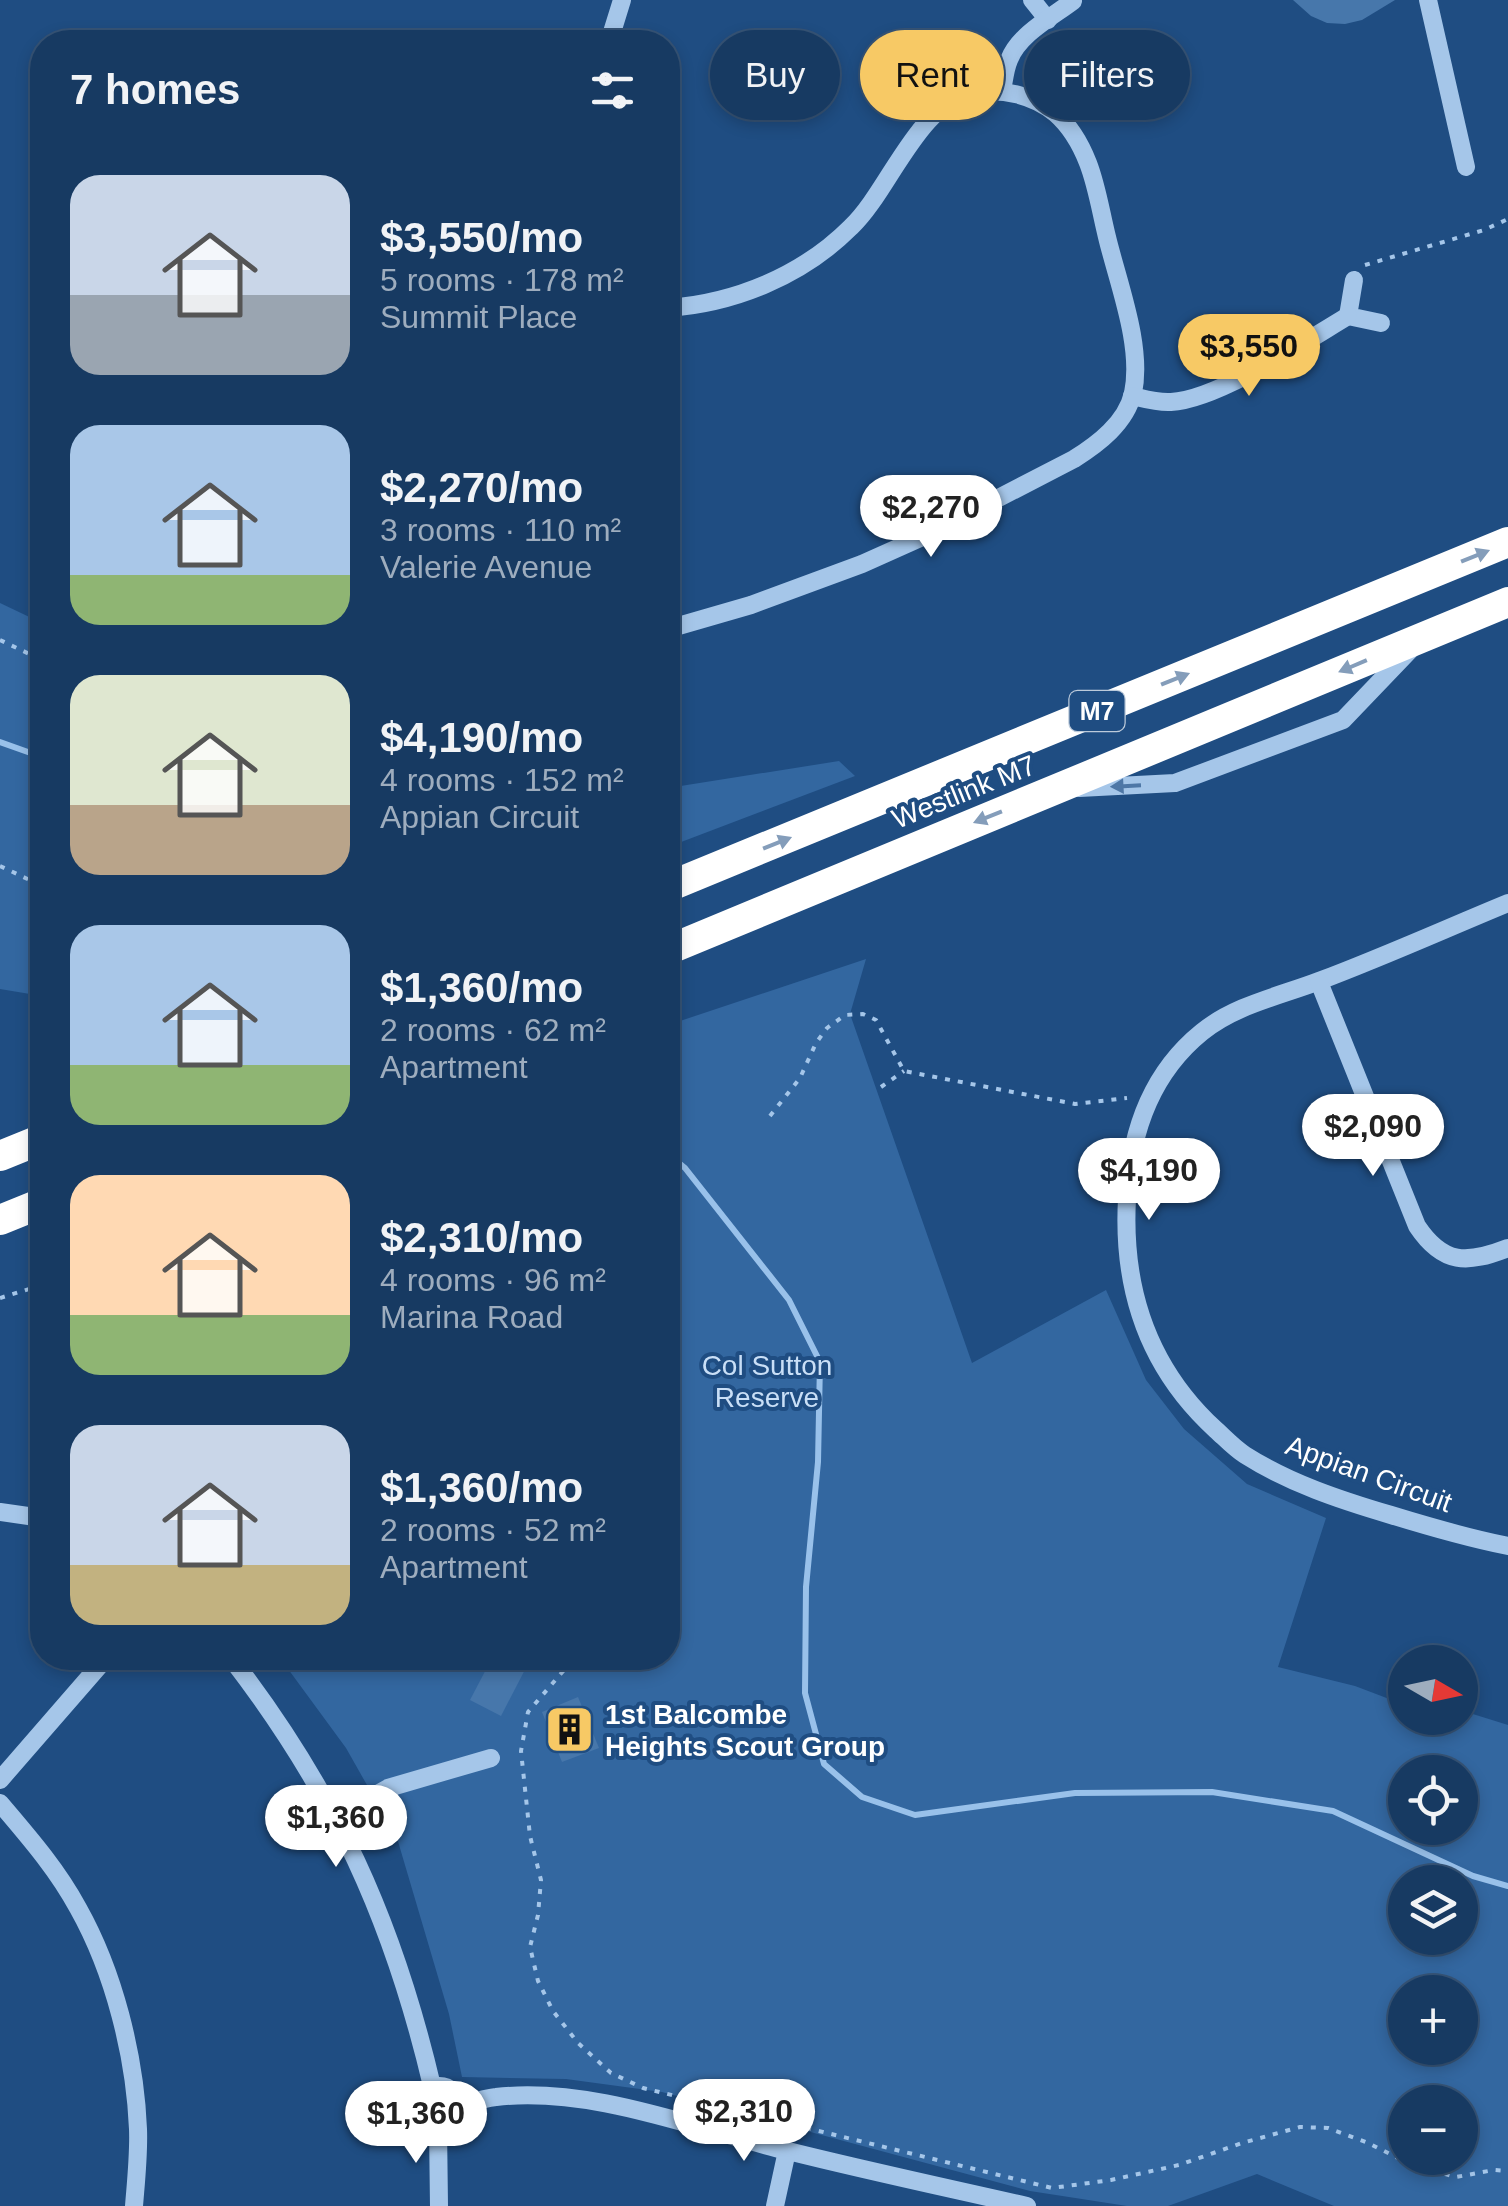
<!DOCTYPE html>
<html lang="en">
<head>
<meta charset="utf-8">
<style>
	:root { --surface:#173a62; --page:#204168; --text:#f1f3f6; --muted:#9eadbe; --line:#365477; --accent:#f7c965 }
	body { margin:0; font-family:Helvetica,sans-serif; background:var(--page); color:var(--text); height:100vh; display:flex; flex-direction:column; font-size:38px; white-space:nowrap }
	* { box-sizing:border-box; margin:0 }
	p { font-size:32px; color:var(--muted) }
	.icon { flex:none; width:55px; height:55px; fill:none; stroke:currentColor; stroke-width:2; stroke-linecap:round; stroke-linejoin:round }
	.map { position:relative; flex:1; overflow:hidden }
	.drawer { position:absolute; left:30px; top:30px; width:650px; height:1640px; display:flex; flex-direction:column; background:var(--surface); border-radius:40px; box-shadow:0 5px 15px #0003,0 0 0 2px var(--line) }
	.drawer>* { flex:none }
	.banner { position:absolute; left:710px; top:30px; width:648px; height:90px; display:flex; gap:20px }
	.needle { width:65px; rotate:99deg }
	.buttons { position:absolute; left:1388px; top:1645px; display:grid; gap:20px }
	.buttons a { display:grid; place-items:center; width:90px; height:90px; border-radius:50%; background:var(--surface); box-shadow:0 5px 15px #0003,0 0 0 2px var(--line); font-size:50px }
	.price { position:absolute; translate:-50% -85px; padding:0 22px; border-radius:35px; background:#fff; color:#222; font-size:32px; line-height:65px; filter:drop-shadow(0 2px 5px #0008) }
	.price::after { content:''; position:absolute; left:50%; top:60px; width:30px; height:22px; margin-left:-15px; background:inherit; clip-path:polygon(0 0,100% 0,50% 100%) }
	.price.selected { background:var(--accent); color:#111 }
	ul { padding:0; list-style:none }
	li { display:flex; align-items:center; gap:30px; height:250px; padding:0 40px }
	li span { display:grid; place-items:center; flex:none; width:280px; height:200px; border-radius:30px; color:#555 }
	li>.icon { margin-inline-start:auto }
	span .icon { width:120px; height:120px; fill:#fffc; stroke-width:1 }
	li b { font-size:42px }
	h2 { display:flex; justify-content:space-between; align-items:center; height:120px; padding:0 40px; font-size:42px }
	.tag { padding:0 35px; border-radius:45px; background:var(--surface); box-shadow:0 5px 15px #0003,0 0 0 2px var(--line); font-size:35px; line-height:90px }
	.tag.selected { background:var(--accent); color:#111 }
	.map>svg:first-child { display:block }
	.green { fill:#3367a0; fill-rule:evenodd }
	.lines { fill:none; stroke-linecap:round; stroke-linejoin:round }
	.stream { stroke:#99c1ea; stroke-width:6 }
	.building { fill:#4777ab }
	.path { stroke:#a5c6e9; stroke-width:4; stroke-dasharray:5 8; stroke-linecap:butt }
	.minor { stroke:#a5c6e9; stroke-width:18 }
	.highway { stroke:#fff; stroke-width:30 }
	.oneway { fill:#849dba }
	.oneway2 { fill:#4e77a6 }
	.labels { text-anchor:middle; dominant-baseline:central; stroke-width:8; stroke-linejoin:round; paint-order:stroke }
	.shield { fill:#1f4d82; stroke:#bccada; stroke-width:2.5 }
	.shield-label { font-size:25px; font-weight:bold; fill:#fff }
	.street-label { font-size:28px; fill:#fff; stroke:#1f4d82 }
	.park-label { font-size:28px; fill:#c9dff7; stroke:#1f4d82 }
	.poi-label { font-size:28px; font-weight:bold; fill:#fff; stroke:#1f4d82; text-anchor:start }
</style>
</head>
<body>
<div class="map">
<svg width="1508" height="2206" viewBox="0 0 1508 2206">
	<rect width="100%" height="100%" fill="#1f4d82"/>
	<g class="green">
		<polygon points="0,603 42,623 42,996 0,989"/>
		<polygon points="839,761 855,776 668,847 668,788"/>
		<path d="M 866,959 L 850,1014 L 972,1363 L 1106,1290 L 1146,1380 L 1184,1429 L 1247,1484 L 1326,1518 L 1278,1667 L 1355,1686 L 1405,1705 L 1405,1718 L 1460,1718 L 1460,1710 L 1508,1725 L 1508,2206 L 1334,2206 L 1257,2174 L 1168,2206 L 1127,2206 L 1030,2191 L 662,2092 L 566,2079 L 462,2077 L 449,2014 L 397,1838 L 346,1748 L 280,1658 L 668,1658 L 668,1025 ZM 1405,1772 L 1460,1772 L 1460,1828 L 1405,1828 ZM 1405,1882 L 1460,1882 L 1460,1938 L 1405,1938 ZM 1405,1992 L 1460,1992 L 1460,2048 L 1405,2048 ZM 1405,2102 L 1460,2102 L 1460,2158 L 1405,2158 Z"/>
	</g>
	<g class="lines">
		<g class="stream">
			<polyline points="0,742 42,757"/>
			<polyline points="668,1154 685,1168 789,1300 820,1362 818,1462 806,1587 805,1693 824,1764 862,1797 915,1815 1075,1793 1212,1792 1333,1811 1473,1876 1508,1886"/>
		</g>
	</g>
	<g class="building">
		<polygon points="1293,0 1395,0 1362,20 1345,24 1327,23 1311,16"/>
		<polygon points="492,1658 531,1658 501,1716 470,1700"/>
		<polygon points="578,1697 599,1748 562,1762 542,1712"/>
	</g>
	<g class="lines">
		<g class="path">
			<polyline points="1365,265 1484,230 1508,219"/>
			<polyline points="0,640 42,660"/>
			<polyline points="0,866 34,882 42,891"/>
			<polyline points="881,1087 904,1071"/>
			<polyline points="770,1116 800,1078 816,1043 827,1028 845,1015 863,1014 876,1020 904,1071 1075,1104 1127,1098"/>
			<polyline points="0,1298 42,1285"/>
			<polyline points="566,1658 564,1670 528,1712 521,1751 530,1836 541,1880 538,1915 530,1947 538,1981 553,2011 578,2043 611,2073 643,2088 1052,2188 1111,2180 1179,2165 1242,2143 1300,2127 1328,2128 1366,2142 1412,2165 1456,2177 1494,2170 1508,2171"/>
		</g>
		<g class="minor">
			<polyline points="1032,0 1048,20"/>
			<polyline points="1428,0 1466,167"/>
			<polyline points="609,42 622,0"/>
			<path d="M 1002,91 C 1004,81 1005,69 1009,60 C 1019,34 1052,17 1073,1"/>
			<polyline points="1354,280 1348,316 1381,323"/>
			<path d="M 668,308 C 735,303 802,276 851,227 C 891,189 918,100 977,92 C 1004,89 1033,95 1055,113 C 1070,126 1081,145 1088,163 C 1097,186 1101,213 1107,237 C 1118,283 1143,346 1133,393 C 1126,423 1098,444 1074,459 L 929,534 L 862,564 L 751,605 L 668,629"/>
			<path d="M 1132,396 C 1145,399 1158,403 1171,402 C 1217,400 1306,341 1348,316"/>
			<polyline points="1079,788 1175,783 1343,720 1411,649"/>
			<path d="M 1508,903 C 1445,929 1383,957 1319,981 C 1280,996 1235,1005 1202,1032 C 1150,1074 1130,1134 1127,1199 C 1122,1289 1148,1368 1216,1430 C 1225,1438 1234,1448 1245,1455 C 1289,1483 1340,1500 1391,1515 C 1430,1527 1468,1538 1508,1546"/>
			<path d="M 1319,982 L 1417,1226 C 1443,1265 1467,1264 1508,1248"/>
			<polyline points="0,1512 42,1518"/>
			<path d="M 231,1658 C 335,1793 393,1920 432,2086"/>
			<polyline points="0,1780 106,1658"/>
			<path d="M 0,1803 C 28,1836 57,1869 78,1908 C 114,1972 135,2056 138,2129 C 139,2154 136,2181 134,2206"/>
			<polyline points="336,1817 388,1788 491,1758"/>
			<circle cx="439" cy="2106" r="20"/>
			<path d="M 459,2107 C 471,2103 484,2098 496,2097 C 592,2086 696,2129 788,2151 C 868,2171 948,2188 1027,2206"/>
			<polyline points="438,2126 439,2206"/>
			<polyline points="775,2206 787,2151"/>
		</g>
		<g class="highway">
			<polyline points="668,887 1508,542"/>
			<polyline points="668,950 1508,602"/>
			<polyline points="0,1156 42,1139"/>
			<polyline points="0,1220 42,1203"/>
		</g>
	</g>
	<defs><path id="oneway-solid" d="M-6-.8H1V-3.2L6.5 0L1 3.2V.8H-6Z" transform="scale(2.5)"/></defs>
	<g class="oneway">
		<use href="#oneway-solid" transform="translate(1475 556) rotate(-22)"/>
		<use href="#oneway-solid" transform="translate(1353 666) rotate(157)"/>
		<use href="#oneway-solid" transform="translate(1175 679) rotate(-22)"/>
		<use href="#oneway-solid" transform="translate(988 817) rotate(158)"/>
		<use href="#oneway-solid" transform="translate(777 843) rotate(-22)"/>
	</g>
	<use class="oneway2" href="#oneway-solid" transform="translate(1126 786) rotate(177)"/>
	<defs>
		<symbol id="building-square" viewBox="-11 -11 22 22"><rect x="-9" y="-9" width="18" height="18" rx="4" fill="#f7c965" stroke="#1f4d82"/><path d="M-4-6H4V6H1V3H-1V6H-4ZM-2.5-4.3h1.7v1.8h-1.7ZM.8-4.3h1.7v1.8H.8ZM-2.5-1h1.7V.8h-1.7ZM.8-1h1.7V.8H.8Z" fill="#111"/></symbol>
	</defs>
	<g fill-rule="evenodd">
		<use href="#building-square" x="542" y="1702" width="55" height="55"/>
	</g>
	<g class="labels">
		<rect class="shield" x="1069.5" y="691" width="55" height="40" rx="8"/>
		<g class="shield-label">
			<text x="1097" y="711">M7</text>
		</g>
		<g class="street-label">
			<text transform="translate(964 792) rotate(-22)">Westlink M7</text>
			<text transform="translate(1369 1474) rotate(20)">Appian Circuit</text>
		</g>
		<g class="park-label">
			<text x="767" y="1365">Col Sutton<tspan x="767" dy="32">Reserve</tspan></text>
		</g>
		<g class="poi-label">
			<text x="605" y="1714">1st Balcombe<tspan x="605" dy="32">Heights Scout Group</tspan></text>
		</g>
	</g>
</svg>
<div class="buttons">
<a><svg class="needle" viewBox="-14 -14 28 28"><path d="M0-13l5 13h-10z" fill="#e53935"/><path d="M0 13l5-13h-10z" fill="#9eadbe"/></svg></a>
<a><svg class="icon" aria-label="locate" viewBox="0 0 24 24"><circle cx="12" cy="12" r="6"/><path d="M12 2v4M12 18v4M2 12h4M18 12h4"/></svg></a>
<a><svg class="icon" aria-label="layers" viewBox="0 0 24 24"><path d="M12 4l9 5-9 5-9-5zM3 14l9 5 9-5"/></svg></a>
<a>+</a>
<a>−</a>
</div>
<b class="price selected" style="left:1249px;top:399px">$3,550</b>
<b class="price" style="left:931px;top:560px">$2,270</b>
<b class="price" style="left:1373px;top:1179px">$2,090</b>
<b class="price" style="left:1149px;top:1223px">$4,190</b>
<b class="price" style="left:336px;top:1870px">$1,360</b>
<b class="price" style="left:744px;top:2164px">$2,310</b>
<b class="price" style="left:416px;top:2166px">$1,360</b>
<div class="banner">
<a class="tag">Buy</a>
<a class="tag selected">Rent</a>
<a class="tag">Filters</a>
</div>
<section class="drawer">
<h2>7 homes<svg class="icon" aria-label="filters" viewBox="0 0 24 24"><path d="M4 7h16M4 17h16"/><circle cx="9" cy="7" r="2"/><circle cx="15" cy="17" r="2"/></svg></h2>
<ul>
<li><span style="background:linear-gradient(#c9d6e8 60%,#9aa5b1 0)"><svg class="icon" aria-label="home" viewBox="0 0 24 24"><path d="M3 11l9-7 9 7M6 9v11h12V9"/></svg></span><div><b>$3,550/mo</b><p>5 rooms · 178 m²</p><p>Summit Place</p></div></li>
<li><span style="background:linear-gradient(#a9c7e8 75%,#8fb573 0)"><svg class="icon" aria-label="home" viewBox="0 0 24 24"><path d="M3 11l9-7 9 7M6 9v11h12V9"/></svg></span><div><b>$2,270/mo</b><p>3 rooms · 110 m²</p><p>Valerie Avenue</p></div></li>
<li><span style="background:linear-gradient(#dfe7d0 65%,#b9a48a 0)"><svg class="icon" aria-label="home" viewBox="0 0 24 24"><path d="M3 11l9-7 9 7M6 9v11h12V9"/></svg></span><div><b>$4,190/mo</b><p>4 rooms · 152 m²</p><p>Appian Circuit</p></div></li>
<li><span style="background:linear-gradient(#a9c7e8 70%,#8fb573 0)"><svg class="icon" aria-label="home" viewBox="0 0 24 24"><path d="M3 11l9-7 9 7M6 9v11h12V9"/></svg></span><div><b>$1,360/mo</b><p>2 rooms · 62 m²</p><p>Apartment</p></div></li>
<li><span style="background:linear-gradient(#ffd9b3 70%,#8fb573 0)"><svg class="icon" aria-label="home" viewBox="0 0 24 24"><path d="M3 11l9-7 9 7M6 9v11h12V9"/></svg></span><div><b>$2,310/mo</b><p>4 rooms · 96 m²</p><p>Marina Road</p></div></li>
<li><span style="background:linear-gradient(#c9d6e8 70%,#c2b280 0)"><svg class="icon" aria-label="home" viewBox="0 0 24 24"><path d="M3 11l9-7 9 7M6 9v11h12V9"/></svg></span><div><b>$1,360/mo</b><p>2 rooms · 52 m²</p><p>Apartment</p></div></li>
</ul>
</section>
</div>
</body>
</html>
